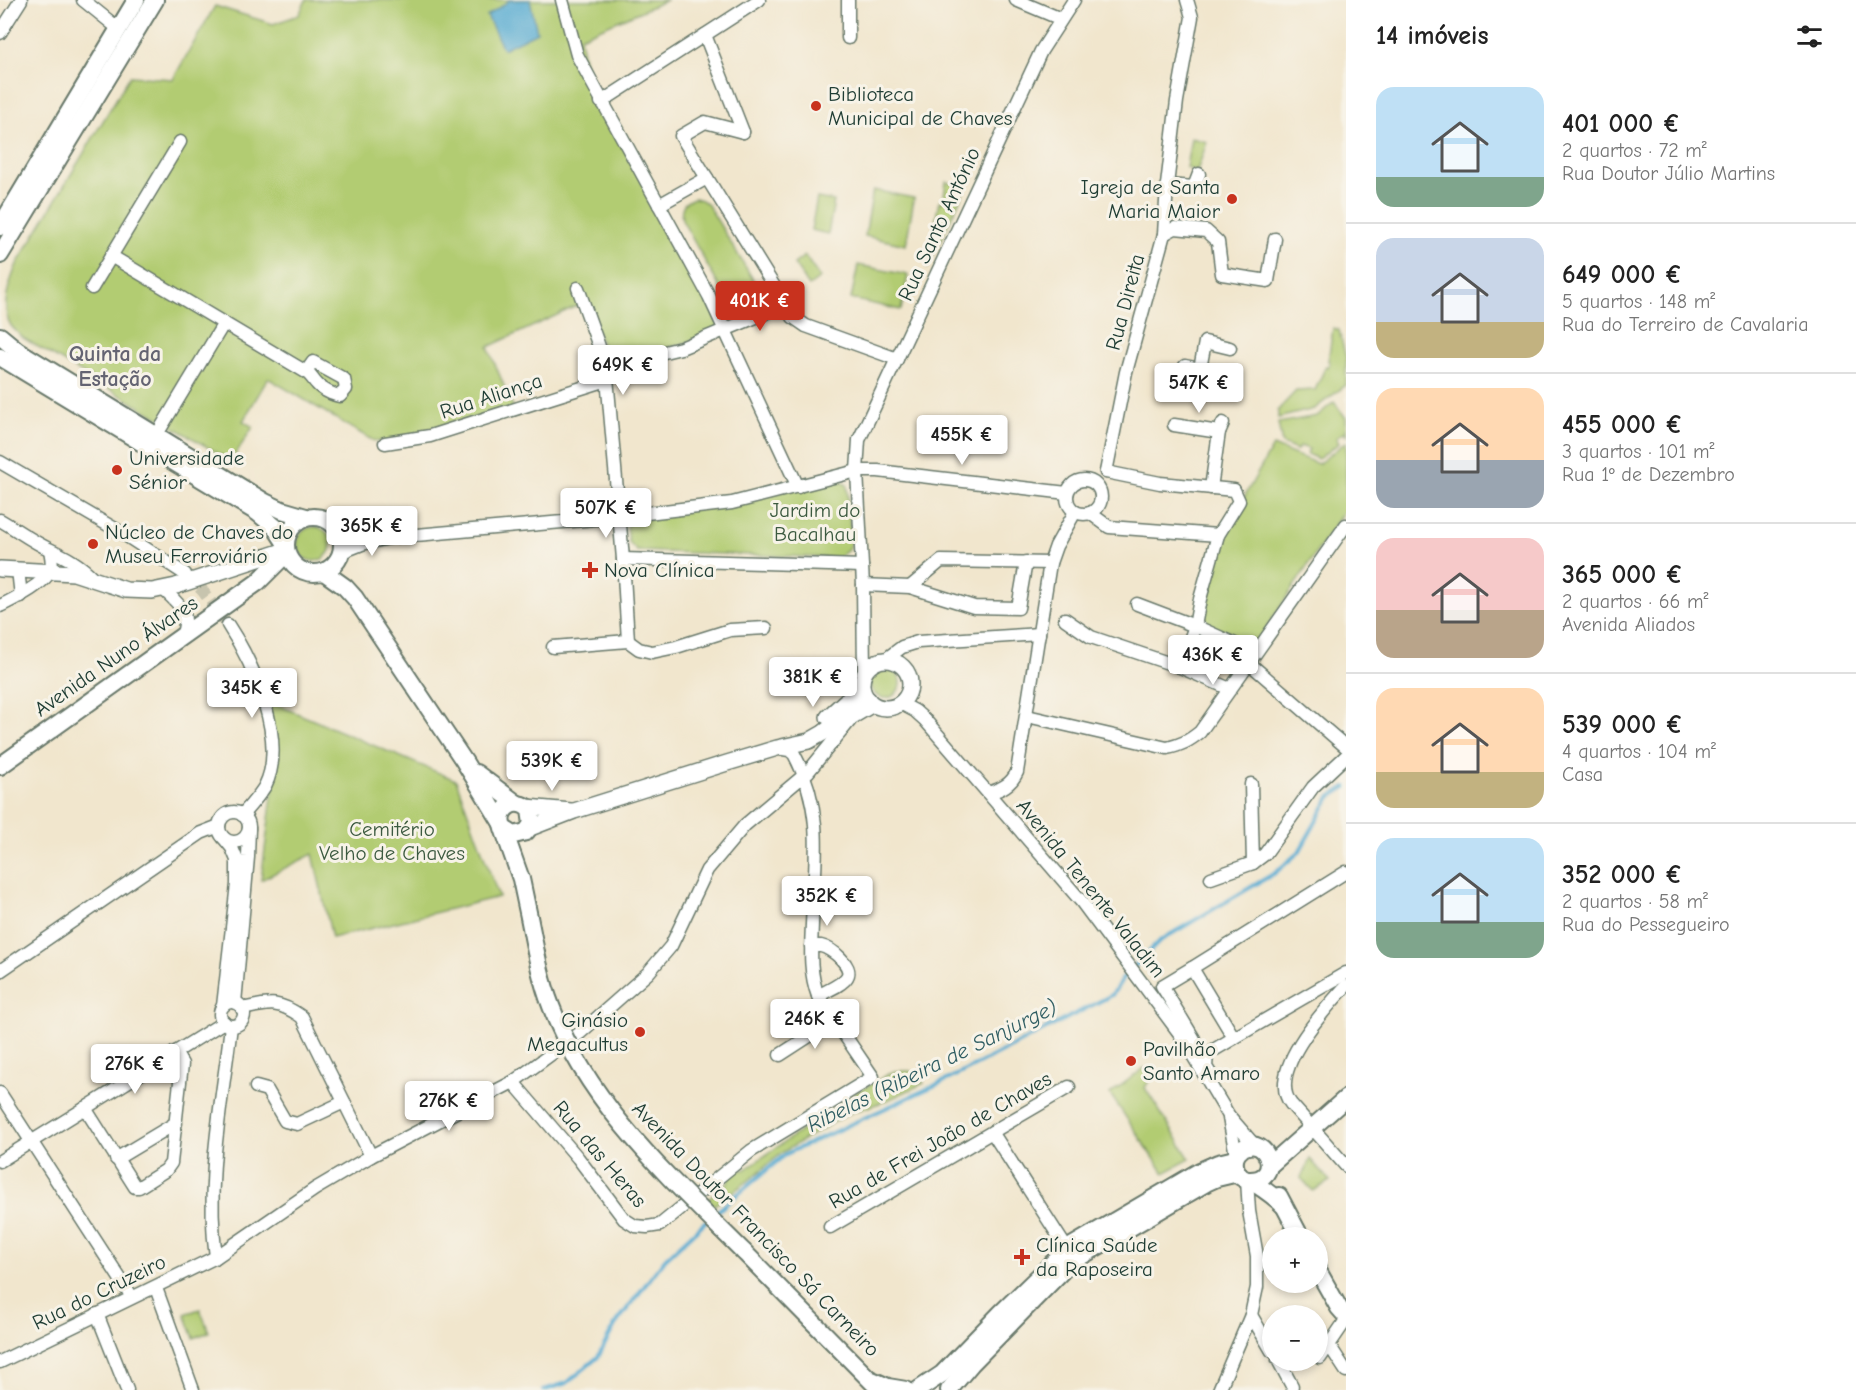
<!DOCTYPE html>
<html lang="pt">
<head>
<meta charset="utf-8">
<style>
	:root { --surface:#fff; --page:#f6f6f6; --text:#222; --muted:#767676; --line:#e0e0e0; --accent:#c8321e }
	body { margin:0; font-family:"Comic Neue",sans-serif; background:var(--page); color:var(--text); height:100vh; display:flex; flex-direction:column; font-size:22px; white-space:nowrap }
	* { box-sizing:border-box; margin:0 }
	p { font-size:20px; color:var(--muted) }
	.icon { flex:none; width:33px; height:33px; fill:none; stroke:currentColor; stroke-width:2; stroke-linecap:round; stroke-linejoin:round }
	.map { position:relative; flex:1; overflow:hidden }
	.panel { display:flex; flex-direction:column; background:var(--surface); width:510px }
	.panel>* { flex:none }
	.buttons { position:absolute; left:1262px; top:1227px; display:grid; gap:12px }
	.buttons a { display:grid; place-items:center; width:66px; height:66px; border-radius:50%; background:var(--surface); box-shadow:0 3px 9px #0003; font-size:30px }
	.price { position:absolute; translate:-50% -51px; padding:0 14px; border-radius:6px; background:#fff; color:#222; font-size:20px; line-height:39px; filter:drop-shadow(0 2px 3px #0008) }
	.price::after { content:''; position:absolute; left:50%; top:36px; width:18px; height:14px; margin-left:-9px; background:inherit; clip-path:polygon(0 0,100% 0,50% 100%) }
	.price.selected { background:var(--accent); color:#fff }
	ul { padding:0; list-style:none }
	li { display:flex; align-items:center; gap:18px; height:150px; padding:0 30px }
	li+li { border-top:2px solid var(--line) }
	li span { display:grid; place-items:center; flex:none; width:168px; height:120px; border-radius:18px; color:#555 }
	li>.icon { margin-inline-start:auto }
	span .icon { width:72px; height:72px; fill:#fffc; stroke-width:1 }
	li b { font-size:26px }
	h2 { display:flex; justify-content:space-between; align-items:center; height:72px; padding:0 30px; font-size:26px }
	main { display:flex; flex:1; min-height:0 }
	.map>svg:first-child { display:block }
	.green { fill:#b2cc72; stroke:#688453; stroke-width:1.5 }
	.water { fill:#56abd2; stroke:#3a7483; stroke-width:1.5 }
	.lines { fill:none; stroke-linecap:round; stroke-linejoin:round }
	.stream { stroke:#56abd2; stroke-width:4 }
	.minor-tunnel { stroke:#c7c4ae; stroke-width:12; stroke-dasharray:12 6; stroke-linecap:butt }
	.minor-casing { stroke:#68786a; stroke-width:15 }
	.tertiary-casing { stroke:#68786a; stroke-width:18 }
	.secondary-casing { stroke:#68786a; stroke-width:20 }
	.minor { stroke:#fff; stroke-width:12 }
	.tertiary { stroke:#fff; stroke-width:15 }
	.secondary { stroke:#fff; stroke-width:16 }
	.secondary-bridge-casing { stroke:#68786a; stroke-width:20; stroke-linecap:butt }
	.secondary-bridge { stroke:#fff; stroke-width:16 }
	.poi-dot { fill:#c8321e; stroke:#f7f3e8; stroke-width:2 }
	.labels { text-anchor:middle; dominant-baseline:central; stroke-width:6; stroke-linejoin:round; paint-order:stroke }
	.poi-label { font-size:21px; fill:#1f3d34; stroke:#f7f3e8; text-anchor:start }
	.street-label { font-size:21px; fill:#1f3d34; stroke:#f7f3e8 }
	.park-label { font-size:21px; fill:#3c5a40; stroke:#f7f3e8 }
	.neighbourhood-label { font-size:22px; font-weight:bold; fill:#646472; stroke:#f7f3e8 }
	.water-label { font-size:22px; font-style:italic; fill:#305e63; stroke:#f7f3e8 }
</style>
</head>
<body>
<main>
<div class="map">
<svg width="1346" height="1390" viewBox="0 0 1346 1390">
	<rect width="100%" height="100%" fill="#f7f3e8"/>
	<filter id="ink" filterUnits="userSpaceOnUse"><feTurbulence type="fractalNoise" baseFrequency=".0167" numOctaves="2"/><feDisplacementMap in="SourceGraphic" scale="12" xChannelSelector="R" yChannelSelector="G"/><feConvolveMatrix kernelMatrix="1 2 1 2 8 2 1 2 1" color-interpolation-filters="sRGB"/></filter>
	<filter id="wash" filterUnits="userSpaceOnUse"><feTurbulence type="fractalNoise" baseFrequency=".008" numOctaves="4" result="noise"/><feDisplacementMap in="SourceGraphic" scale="24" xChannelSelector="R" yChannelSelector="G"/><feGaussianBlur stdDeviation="1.35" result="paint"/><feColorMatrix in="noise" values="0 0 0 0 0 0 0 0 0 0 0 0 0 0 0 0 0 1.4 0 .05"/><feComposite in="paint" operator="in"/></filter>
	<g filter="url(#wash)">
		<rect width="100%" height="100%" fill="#f1e6cd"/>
		<g class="green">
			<path d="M 306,0 L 667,0 L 580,37 L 588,83 L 724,331 L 612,365 L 583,303 L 488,347 L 514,410 L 385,443 L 372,440 L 268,378 L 243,421 L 253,427 L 231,461 L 23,338 C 19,334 13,329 10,324 C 0,306 10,281 17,264 L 130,76 L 173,79 L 215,6 L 273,24 L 299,15 Z"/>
			<polygon points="1191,138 1207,142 1197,171 1186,168"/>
			<polygon points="946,182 960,185 963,188 963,193 927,269 939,201 943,202"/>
			<polygon points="873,190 914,198 906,245 865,236"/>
			<path d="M 695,198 L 702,200 L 708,205 L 760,291 L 730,306 L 682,220 C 680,208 683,201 695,198 Z"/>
			<polygon points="817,198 834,201 828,234 811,230"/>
			<polygon points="805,256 820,278 809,286 794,264"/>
			<polygon points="858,265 908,275 901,310 851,299"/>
			<polygon points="1333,328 1339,330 1346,358 1346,385 1314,409 1278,418 1278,410 1296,391 1315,390 1326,366 1328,367 1330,362 1328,361"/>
			<polygon points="1334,402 1346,418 1346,435 1344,432 1336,438 1339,443 1318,459 1307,454 1309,449 1300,446 1297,450 1282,444 1278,423 1317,416"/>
			<polygon points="1346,442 1346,508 1251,651 1202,629 1221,538 1273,446 1318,464"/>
			<polygon points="835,478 847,485 851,541 848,550 838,558 637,551 629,543 627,526 635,518"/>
			<circle cx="314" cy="544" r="17"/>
			<circle cx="885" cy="683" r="15"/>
			<polygon points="268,701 456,780 499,897 332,938 313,854 261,880 273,788 275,739"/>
			<polygon points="1144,1068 1151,1077 1145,1088 1190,1159 1164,1173 1110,1094"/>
			<polygon points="894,1071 910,1071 924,1083 886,1101 850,1113 810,1136 783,1152 748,1181 713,1206 707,1200 728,1183 728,1175 737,1169 744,1170 855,1093"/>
			<polygon points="1310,1159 1330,1181 1313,1191 1301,1178"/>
			<polygon points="200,1309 209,1332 194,1338 185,1314"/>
		</g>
		<polygon class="water" points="510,0 530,0 537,32 503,49 487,16"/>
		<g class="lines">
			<g class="stream">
				<polyline points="714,1214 786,1154 951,1078 1112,995 1123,978 1161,940 1275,873 1299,852 1330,797 1346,787"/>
				<polyline points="544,1390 567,1383 598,1357 615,1325 665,1259 706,1221"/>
			</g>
		</g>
	</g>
	<g filter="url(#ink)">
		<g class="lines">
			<polyline class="minor-tunnel" points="186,575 202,590 228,625"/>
			<defs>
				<g id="minor">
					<polyline points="83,0 119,29"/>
					<polyline points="562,0 577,55 709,296 798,487"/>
					<polyline points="1016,0 1061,19"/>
					<polyline points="0,33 21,0"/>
					<polyline points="705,35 743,132"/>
					<polyline points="848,38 848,0"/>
					<polyline points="601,102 759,0"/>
					<polyline points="743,132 705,122 681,136 793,317 806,326 897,359"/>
					<polyline points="1167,185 1194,187 1199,174"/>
					<polyline points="659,205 707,178"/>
					<polyline points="1164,234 1175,228 1206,231 1218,242 1222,274 1268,281 1275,239"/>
					<path d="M 111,256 L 306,372 C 312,376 312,379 317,384 C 321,389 333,395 340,396 L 346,389 L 344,379 L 313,362 L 306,372"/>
					<polyline points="92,288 180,142"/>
					<polyline points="578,288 606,366 623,559 628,641"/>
					<polyline points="606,366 681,348 785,305"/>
					<polyline points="1185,366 1200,369 1205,342 1230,348"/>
					<polyline points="1174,425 1219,432"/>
					<polyline points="156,436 224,323"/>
					<polyline points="385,443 430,436 607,380"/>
					<polyline points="0,462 122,533 185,574"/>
					<polyline points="1106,472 1126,372 1164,234 1167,185 1177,101 1192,17 1187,0"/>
					<polyline points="1106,472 1160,483 1234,490 1239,501 1218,535 1200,599 1195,626 1180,667"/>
					<circle cx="1084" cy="497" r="17"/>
					<polyline points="1211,488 1219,432 1223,423"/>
					<polyline points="1090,513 1109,527 1218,535"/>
					<path d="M 0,520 C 16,529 33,542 49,549 C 66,557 80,564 93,578"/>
					<polyline points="340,532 380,536"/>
					<polyline points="342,552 362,544 394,537 596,519 732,503 857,471 878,471 1067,493"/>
					<polyline points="623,559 862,566"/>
					<polyline points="18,570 21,596"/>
					<polyline points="863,585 910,587 974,607 1018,608 1026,562"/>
					<polyline points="910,587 941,561 1050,563"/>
					<path d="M 164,590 C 180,605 191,613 182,636"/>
					<polyline points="1137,604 1195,626 1255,653"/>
					<path d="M 0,606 C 14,599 46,584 51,569 C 53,563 51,556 50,550"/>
					<polyline points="1065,619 1091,637 1180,667 1230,689"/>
					<path d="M 228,625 C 253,663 288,741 265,786 C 259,796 250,806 242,815"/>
					<polyline points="628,641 639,649 652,652 676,647 730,630 766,628"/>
					<polyline points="553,647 628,641"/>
					<polyline points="886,659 902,647 918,642 1039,634"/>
					<polyline points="1249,663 1346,747"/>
					<polyline points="864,674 863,585 857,471 859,440 1041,51 1074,0"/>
					<polyline points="900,703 915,711 925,720 1081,901 1180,1034 1229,1116 1255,1146"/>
					<path d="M 1027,716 L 1167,748 C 1181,745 1189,741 1200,732 L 1346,525"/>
					<polyline points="1251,784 1253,863"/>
					<path d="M 989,793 C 1001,789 1011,785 1017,772 L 1050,563 L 1056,546 L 1075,512"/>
					<circle cx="234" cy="827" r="15"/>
					<polyline points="223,837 232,848 237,860 237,884 223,1006"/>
					<polyline points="1211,878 1253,863 1265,854 1313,787 1346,756"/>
					<path d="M 811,946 C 813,946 820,946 821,946 C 831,948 854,966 847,977 C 842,985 826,991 818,996"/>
					<polyline points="1192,968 1346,872"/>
					<polyline points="0,971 201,833 219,826"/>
					<path d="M 1346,986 C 1325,1009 1266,1072 1291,1104 L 1346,1166"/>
					<circle cx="232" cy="1014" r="12"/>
					<polyline points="235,1003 248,857 249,828"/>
					<path d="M 242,1009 C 270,1003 278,1000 302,1017 L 371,1156"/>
					<polyline points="1234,1038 1346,973"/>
					<polyline points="1193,1054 1194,1039 1162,986 1192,968 1234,1038 1207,1054 1206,1067 1211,1075"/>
					<polyline points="780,1055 834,1020"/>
					<path d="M 513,1082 L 578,1158 L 624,1219 L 635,1226 L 647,1227 L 660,1225 L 751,1151 L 873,1077 L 818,996 C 809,972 811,949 812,924 C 815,861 825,812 794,754 L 789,750 L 777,748"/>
					<polyline points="256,1087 267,1090 285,1121 297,1124 344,1102"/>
					<polyline points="0,1093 132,1297"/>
					<polyline points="85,1108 135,1187 139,1187 166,1170 171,1163 182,1064 175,1052"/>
					<polyline points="1229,1118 1236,1155"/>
					<polyline points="992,1132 1067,1249"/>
					<polyline points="116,1159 176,1123"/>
					<polyline points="0,1161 224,1022"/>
					<polyline points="830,1227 1069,1087"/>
					<path d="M 216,1257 C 205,1180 222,1103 231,1026"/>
					<polyline points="156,1288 193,1390"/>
					<polyline points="97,1314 127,1390"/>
					<polyline points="1251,1315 1272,1351"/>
					<polyline points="1329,1345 1346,1371"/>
					<polyline points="1320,1358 1346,1320"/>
					<polyline points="1278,1360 1292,1386"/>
					<polyline points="0,1362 216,1257 315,1189 371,1156 513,1082 580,1033 648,973 671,946 707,870 745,825 808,772 852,718 874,705"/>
					<polyline points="1219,1390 1251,1315 1257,1287 1257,1256 1249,1211 1247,1180"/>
				</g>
				<g id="tertiary">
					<polyline points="0,569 74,573 126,590 152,591 176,586 286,550"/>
					<circle cx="886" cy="684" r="24"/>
					<polyline points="828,717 852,695 862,681"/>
					<polyline points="527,807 571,811"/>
					<polyline points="530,828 574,811 727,763 777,748 809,741 823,733 868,699"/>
				</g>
				<g id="secondary">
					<polyline points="0,227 136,0"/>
					<polyline points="0,255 155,0"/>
					<polyline points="0,336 17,350 265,502 282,510 306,517"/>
					<polyline points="0,357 258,513 275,527 286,544"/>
					<circle cx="314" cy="545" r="28"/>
					<polyline points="324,572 345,587 355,598 464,761 501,822"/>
					<polyline points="0,766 258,582 287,553"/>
					<polyline points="476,773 516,803"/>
					<path d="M 503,828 L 514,835 L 526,832 L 532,824 L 530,810 C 516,796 496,808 503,828 L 521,879 L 529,917"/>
					<polyline points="1269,1166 1346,1098"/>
					<path d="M 1249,1180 C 1283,1181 1268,1134 1243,1148 C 1239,1151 1236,1155 1235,1159 C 1234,1166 1236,1172 1241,1177 C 1245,1180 1250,1181 1254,1183 C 1265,1190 1275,1197 1284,1206"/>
					<polyline points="1279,1196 1301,1238"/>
					<polyline points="744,1252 880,1390"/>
					<polyline points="1317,1269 1339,1308 1346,1316"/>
					<polyline points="872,1380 888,1387 906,1390"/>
					<polyline points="918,1390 942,1374 1000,1314 1067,1249 1200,1171 1218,1163 1235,1159"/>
					<polyline points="949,1390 971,1364 1064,1269 1078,1258 1206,1183 1217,1178 1238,1173"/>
				</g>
			</defs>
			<use href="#minor" class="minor-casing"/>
			<use href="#tertiary" class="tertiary-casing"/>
			<use href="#secondary" class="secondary-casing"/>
			<use href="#minor" class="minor"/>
			<use href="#tertiary" class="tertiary"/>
			<use href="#secondary" class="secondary"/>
			<defs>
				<path id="secondary-bridge" d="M 529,917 C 535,947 540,978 551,1006 C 589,1106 670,1178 744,1252"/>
			</defs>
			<use href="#secondary-bridge" class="secondary-bridge-casing"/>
			<use href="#secondary-bridge" class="secondary-bridge"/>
		</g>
	</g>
	<g class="poi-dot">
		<circle cx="816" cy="106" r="6"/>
		<circle cx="1232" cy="199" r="6"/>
		<circle cx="117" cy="470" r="6"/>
		<circle cx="93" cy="544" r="6"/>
		<path d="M587 561h6v6h6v6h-6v6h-6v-6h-6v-6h6z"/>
		<circle cx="640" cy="1032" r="6"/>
		<circle cx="1131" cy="1061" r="6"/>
		<path d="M1019 1248h6v6h6v6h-6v6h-6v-6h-6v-6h6z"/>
	</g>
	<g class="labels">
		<g class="poi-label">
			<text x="828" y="94">Biblioteca<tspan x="828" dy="24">Municipal de Chaves</tspan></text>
			<text x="1220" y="187" text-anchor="end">Igreja de Santa<tspan x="1220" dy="24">Maria Maior</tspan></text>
			<text x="129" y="458">Universidade<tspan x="129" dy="24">Sénior</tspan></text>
			<text x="105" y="532">Núcleo de Chaves do<tspan x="105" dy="24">Museu Ferroviário</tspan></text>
			<text x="604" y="570">Nova Clínica</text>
			<text x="628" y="1020" text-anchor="end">Ginásio<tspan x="628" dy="24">Megacultus</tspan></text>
			<text x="1143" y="1049">Pavilhão<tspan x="1143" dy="24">Santo Amaro</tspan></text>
			<text x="1036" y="1245">Clínica Saúde<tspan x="1036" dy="24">da Raposeira</tspan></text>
		</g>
		<g class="street-label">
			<text transform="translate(939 224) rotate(-65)">Rua Santo António</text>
			<text transform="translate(1125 302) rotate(-75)">Rua Direita</text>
			<text transform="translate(491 396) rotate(-18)">Rua Aliança</text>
			<text transform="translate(116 656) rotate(-35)">Avenida Nuno Álvares</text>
			<text transform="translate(1091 888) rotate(51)">Avenida Tenente Valadim</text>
			<text transform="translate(940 1140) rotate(-30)">Rua de Frei João de Chaves</text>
			<text transform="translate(600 1154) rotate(50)">Rua das Heras</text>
			<text transform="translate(756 1229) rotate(46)">Avenida Doutor Francisco Sá Carneiro</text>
			<text transform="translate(99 1292) rotate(-26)">Rua do Cruzeiro</text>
		</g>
		<g class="park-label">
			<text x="815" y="510">Jardim do<tspan x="815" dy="24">Bacalhau</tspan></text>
			<text x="392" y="829">Cemitério<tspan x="392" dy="24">Velho de Chaves</tspan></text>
		</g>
		<g class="neighbourhood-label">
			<text x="115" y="354">Quinta da<tspan x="115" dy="25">Estação</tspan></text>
		</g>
		<g class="water-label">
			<text transform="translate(932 1066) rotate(-26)">Ribelas (Ribeira de Sanjurge)</text>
		</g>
	</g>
</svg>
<div class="buttons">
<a>+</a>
<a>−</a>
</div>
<b class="price selected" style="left:760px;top:332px">401K €</b>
<b class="price" style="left:623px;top:396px">649K €</b>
<b class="price" style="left:1199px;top:414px">547K €</b>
<b class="price" style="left:962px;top:466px">455K €</b>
<b class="price" style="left:606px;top:539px">507K €</b>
<b class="price" style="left:372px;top:557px">365K €</b>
<b class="price" style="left:1213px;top:686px">436K €</b>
<b class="price" style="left:813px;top:708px">381K €</b>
<b class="price" style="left:252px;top:719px">345K €</b>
<b class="price" style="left:552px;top:792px">539K €</b>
<b class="price" style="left:827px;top:927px">352K €</b>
<b class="price" style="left:815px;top:1050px">246K €</b>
<b class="price" style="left:135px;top:1095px">276K €</b>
<b class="price" style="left:449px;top:1132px">276K €</b>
</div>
<section class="panel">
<h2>14 imóveis<svg class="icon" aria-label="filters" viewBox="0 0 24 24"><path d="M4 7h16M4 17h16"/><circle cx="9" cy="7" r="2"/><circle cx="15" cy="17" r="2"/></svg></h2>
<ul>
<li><span style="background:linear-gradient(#bfe0f5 75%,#7fa58c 0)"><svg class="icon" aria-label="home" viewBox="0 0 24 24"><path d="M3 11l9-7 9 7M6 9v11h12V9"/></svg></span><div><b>401 000 €</b><p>2 quartos · 72 m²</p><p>Rua Doutor Júlio Martins</p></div></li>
<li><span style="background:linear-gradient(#c9d6e8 70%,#c2b280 0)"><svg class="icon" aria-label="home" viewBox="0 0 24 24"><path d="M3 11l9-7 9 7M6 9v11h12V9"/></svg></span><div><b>649 000 €</b><p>5 quartos · 148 m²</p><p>Rua do Terreiro de Cavalaria</p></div></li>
<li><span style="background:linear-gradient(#ffd9b3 60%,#9aa5b1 0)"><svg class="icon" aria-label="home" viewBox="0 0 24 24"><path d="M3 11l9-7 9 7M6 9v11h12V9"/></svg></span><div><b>455 000 €</b><p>3 quartos · 101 m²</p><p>Rua 1º de Dezembro</p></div></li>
<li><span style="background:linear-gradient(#f6c9c9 60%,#b9a48a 0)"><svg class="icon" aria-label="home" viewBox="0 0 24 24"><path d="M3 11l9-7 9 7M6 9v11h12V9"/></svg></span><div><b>365 000 €</b><p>2 quartos · 66 m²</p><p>Avenida Aliados</p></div></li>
<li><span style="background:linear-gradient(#ffd9b3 70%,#c2b280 0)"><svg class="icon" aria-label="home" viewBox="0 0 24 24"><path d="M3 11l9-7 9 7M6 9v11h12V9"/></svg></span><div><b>539 000 €</b><p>4 quartos · 104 m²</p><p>Casa</p></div></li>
<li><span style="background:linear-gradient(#bfe0f5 70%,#7fa58c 0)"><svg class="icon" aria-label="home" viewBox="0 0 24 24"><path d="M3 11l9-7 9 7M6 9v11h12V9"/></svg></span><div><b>352 000 €</b><p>2 quartos · 58 m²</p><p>Rua do Pessegueiro</p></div></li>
</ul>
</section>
</main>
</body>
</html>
